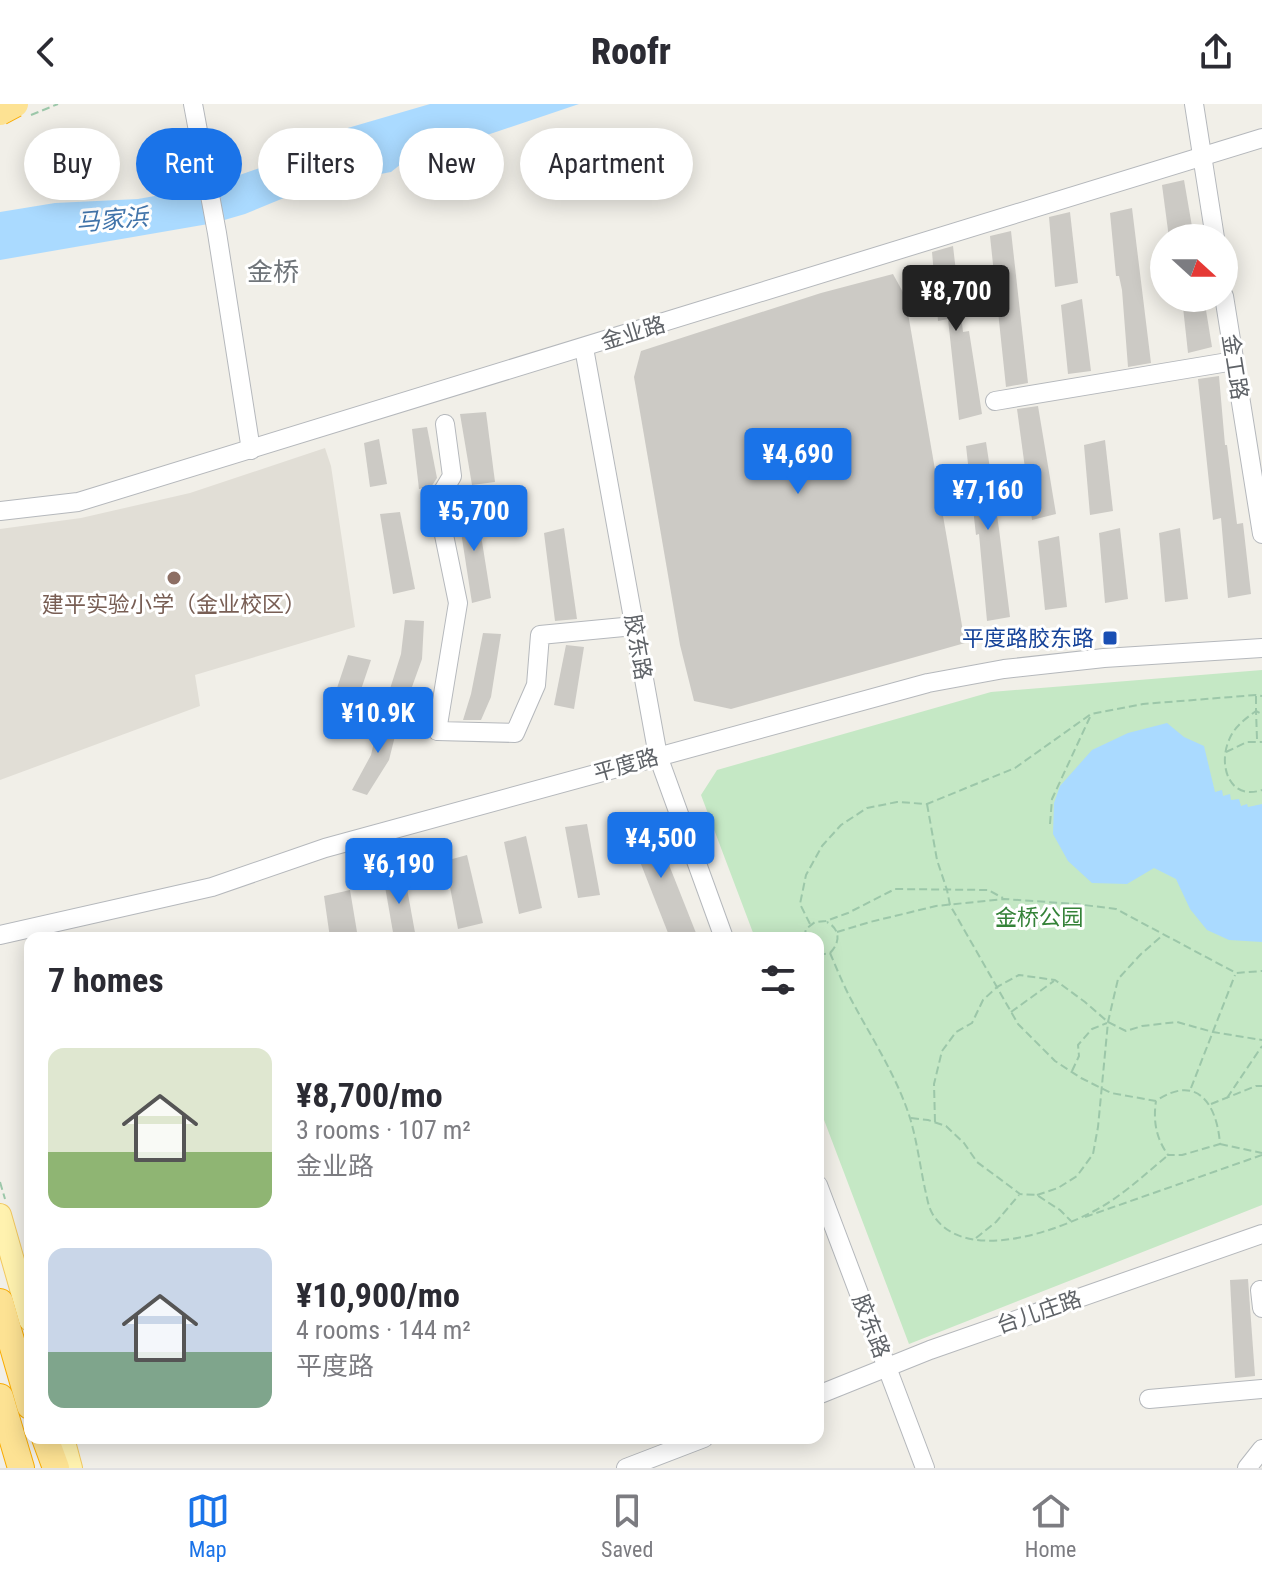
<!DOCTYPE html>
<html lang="en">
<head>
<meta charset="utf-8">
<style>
	:root { --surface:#fff; --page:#f7f7f7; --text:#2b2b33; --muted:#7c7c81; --line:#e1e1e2; --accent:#1a73e8 }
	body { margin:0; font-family:"Roboto Condensed","Noto Sans SC",sans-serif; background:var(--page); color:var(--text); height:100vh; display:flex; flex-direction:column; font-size:30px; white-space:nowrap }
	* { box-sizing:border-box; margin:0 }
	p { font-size:26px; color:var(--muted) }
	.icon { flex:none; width:44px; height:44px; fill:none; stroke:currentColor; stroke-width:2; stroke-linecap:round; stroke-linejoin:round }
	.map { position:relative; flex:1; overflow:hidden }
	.details { position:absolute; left:24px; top:828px; width:800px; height:512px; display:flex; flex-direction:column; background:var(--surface); border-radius:16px; box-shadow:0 4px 20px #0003 }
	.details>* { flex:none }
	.hud { position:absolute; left:24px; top:24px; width:800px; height:72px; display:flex; gap:16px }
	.needle { width:52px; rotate:111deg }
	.controls { position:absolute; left:1150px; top:120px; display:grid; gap:16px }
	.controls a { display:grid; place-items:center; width:88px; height:88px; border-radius:50%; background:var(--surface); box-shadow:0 4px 20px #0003; font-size:40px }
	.price { position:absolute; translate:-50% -68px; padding:0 18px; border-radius:8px; background:var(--accent); color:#fff; font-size:26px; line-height:52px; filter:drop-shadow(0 2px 4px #0008) }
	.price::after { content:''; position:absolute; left:50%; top:48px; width:24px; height:18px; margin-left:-12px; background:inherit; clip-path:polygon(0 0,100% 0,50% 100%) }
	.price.current { background:#222; color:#fff }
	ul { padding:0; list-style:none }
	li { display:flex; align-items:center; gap:24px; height:200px; padding:0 24px }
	li span { display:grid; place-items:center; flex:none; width:224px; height:160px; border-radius:16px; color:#555 }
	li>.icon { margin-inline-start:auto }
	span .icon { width:96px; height:96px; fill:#fffc; stroke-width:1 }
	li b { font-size:34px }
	h2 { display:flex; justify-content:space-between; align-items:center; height:96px; padding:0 24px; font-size:34px }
	.chip { padding:0 28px; border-radius:36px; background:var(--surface); box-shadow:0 4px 20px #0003; font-size:28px; line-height:72px }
	.chip.current { background:var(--accent); color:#fff }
	header { display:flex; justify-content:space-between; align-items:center; height:104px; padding:0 24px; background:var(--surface); font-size:36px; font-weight:800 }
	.menu { display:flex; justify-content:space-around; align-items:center; height:112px; border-top:2px solid var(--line); background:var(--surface); font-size:22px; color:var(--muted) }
	.menu a { display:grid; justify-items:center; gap:4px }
	.menu .current { color:var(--accent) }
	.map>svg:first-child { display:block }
	.education { fill:#e1ded6 }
	.green { fill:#c5e8c5 }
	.water { fill:#aadaff }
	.building { fill:#cccac5 }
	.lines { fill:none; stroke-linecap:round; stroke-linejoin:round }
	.minor-casing { stroke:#b5b8bc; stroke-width:20 }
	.major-casing { stroke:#f2c960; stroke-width:24 }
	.highway-casing { stroke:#f9ab00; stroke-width:28 }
	.path { stroke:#9cc7a9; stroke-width:2; stroke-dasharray:8 4; stroke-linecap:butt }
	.minor { stroke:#fff; stroke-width:18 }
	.major { stroke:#fff2af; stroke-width:22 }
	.highway { stroke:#fde293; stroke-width:26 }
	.highway-bridge-casing { stroke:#f9ab00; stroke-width:28; stroke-linecap:butt }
	.highway-bridge { stroke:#fde293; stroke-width:26 }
	.education-dot { fill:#8d6e63; stroke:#fff; stroke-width:3 }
	.transit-dot { fill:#1a4fb4; stroke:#fff; stroke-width:3 }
	.labels { text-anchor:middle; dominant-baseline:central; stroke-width:6; stroke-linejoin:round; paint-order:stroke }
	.street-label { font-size:22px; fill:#5f6368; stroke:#fff }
	.education-label { font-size:22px; fill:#785e54; stroke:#fff }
	.transit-label { font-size:22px; fill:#164399; stroke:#fff; text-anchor:end }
	.park-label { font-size:22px; fill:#348238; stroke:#fff }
	.water-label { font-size:24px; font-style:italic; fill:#4174aa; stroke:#fff }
	.quarter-label { font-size:26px; fill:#70757a; stroke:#fff }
</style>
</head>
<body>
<header><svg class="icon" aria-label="back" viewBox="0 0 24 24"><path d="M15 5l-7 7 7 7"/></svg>Roofr<svg class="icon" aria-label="share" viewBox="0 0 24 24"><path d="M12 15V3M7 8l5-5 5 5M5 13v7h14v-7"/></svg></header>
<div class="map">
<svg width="1262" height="1364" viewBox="0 0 1262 1364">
	<rect width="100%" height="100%" fill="#f1efe8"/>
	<polygon class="education" points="325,344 331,362 355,523 195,571 200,602 0,676 0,425 81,414 190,389"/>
	<polygon class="green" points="1262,566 1262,1101 909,1240 818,1000 818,834 755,834 701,691 717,666 991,588"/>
	<g class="water">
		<polygon points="430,0 579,0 401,60 391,68 308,84 245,110 214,119 0,156 0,108 55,99 138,95 205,83 294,52 310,35"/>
		<polygon points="1167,619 1184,633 1204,642 1215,688 1222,686 1223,692 1230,690 1231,696 1239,695 1241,702 1247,700 1248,703 1262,700 1262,838 1229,836 1207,826 1190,805 1176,775 1154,764 1127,780 1092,779 1068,757 1053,730 1054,699 1060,682 1092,646 1128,629"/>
	</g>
	<g class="building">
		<polygon points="1184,76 1194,134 1169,134 1162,81"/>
		<polygon points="1132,104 1151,259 1128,263 1122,186 1119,172 1116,172 1110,109"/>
		<polygon points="1070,108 1078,179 1055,183 1049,113"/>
		<polygon points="1011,127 1028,279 1006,283 990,132"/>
		<polygon points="953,142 963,228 969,227 982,310 959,316 948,215 938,217 932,148"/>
		<polygon points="893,170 905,192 965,539 731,605 694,597 680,541 634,273 641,247 821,189"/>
		<polygon points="1182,194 1204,194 1212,243 1188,249"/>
		<polygon points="1082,195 1091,267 1068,270 1061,201"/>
		<polygon points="1219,272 1225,341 1227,341 1237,420 1243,419 1251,490 1228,494 1221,414 1213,416 1198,275"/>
		<polygon points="1038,302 1056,410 1032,416 1017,305"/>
		<polygon points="486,308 495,378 472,381 460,310"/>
		<polygon points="427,323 437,374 431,383 419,385 412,325"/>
		<polygon points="379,335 387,380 370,383 364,339"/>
		<polygon points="1105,336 1113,407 1090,411 1084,341"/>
		<polygon points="986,338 999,425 1010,513 987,517 979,430 976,431 966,342"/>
		<polygon points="476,400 491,494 472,499 457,402"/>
		<polygon points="400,408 415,485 393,490 380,410"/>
		<polygon points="564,424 577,515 555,517 544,429"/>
		<polygon points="1120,424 1128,495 1105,499 1099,429"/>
		<polygon points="1180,424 1188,495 1165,498 1159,429"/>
		<polygon points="1059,432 1067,503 1045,506 1038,437"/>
		<polygon points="405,516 424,517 422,555 408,594 389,588 401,550"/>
		<polygon points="483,529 501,530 491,593 481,616 463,616 471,590"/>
		<polygon points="566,541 584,543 574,605 554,601"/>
		<polygon points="348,551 371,556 348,624 325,620"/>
		<polygon points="380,613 399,616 389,656 367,691 352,686 371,651"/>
		<polygon points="650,713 698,834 670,834 626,722"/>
		<polygon points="587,720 600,791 578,794 565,723"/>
		<polygon points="526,732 542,804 519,810 504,738"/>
		<polygon points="467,751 483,819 458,825 445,757"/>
		<polygon points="404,768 416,834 394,834 383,771"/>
		<polygon points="350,786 358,834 330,834 324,792"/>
		<polygon points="1248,1175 1255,1272 1235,1274 1230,1176"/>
	</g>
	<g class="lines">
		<defs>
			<g id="minor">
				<polyline points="193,0 217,129 251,346"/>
				<polyline points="1194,0 1215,134"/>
				<polyline points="1224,192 1262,430"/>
				<polyline points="584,244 658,652 724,834"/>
				<polyline points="995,297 1234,257"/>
				<polyline points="445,320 452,372 437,397 458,499 437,627 515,629 536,581 540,531 634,522"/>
				<polyline points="0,407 78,398 1262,34"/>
				<polyline points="0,831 212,783 325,744 928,579 1004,565 1104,554 1262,544"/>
				<polyline points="818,1081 925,1364"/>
				<polyline points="1260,1186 1262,1204"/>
				<polyline points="818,1291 930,1246 1262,1130"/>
				<polyline points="1149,1295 1262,1285"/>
				<polyline points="626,1364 704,1334"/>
				<polyline points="1247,1364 1262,1345"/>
			</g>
			<g id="major">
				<polyline points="0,1111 30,1216"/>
				<polyline points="63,1334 71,1364"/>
			</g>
			<g id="highway">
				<polyline points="0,1198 30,1302"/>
				<polyline points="0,1293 21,1364"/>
				<polyline points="45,1334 56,1364"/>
			</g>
		</defs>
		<use href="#minor" class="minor-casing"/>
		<use href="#major" class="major-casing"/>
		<use href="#highway" class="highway-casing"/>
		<g class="path">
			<polyline points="31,11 58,0"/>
			<path d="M 1256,592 L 1256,607 C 1245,615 1234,623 1229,636 C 1218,661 1229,697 1262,686"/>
			<polyline points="1257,635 1256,607 1262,610"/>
			<polyline points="1226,648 1247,638 1262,638"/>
			<path d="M 927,700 L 937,756 L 947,786 L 950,801 L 1018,920 L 1055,957 L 1081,974 L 1111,989 L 1156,997 C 1197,969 1217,1000 1220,1040 L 1182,1051 L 1168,1051 C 1156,1034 1153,1017 1156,997"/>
			<polyline points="1050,720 1052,695 1090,613"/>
			<polyline points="810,820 800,800 806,771 822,742 841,721 867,704 897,698 927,700 1015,664 1091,610 1143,600 1256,591 1262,592"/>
			<polyline points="837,828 870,818 936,802 1004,795 1076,800 1116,805 1236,869 1262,867"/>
			<polyline points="804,834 806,825 815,818 826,817 848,809 895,785 988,786 1003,794"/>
			<path d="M 830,849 C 837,865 844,883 853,899 C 873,936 897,973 910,1014 C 917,1037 920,1062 925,1085 C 927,1093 928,1102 932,1109 C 961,1160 1053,1129 1094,1107 C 1121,1093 1143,1072 1167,1052"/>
			<path d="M 818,851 L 830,849 C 841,838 840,825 827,818"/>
			<polyline points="1011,908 1054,877"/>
			<polyline points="1072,967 1079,952 1078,941 1092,925 1107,919"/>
			<polyline points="1191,984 1235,871"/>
			<polyline points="1227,994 1262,942"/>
			<polyline points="1211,1000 1256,982 1262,982"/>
			<polyline points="911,1014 928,1016 946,1022 964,1039 977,1058 996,1072 1020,1090 1037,1091 1049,1099 1060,1106 1071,1117"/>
			<polyline points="935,1018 934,980 942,947 956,928 972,919 983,896 997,883 1019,871 1055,876 1085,898 1108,918 1126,927 1142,922 1177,918 1213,928 1262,936"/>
			<polyline points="1220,1040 1262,1049"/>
			<polyline points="0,1078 5,1095"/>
			<polyline points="1037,1091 1058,1084 1077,1072 1093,1050 1098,1023 1108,918 1118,875 1141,850 1163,831"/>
			<polyline points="1085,1113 1262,1051"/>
			<polyline points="976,1134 996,1118 1019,1091"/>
		</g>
		<use href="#minor" class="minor"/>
		<use href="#major" class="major"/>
		<use href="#highway" class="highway"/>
		<defs>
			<polyline id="highway-bridge" points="0,8 15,0"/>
		</defs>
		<use href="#highway-bridge" class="highway-bridge-casing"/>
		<use href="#highway-bridge" class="highway-bridge"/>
	</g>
	<circle class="education-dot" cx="174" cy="474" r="8"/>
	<rect class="transit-dot" x="1102" y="526" width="16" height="16" rx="4"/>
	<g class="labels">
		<g class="street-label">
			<text transform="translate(633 229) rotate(-17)">金业路</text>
			<text transform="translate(1235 263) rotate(81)">金工路</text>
			<text transform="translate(638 543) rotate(80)">胶东路</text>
			<text transform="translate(626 661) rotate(-16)">平度路</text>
			<text transform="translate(1039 1208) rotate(-19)">台儿庄路</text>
			<text transform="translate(871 1222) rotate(69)">胶东路</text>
		</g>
		<g class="education-label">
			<text x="174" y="500">建平实验小学（金业校区）</text>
		</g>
		<g class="transit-label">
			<text x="1094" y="534">平度路胶东路</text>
		</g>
		<g class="park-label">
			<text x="1039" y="813">金桥公园</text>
		</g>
		<g class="water-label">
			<text transform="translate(112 116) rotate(-5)">马家浜</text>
		</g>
		<g class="quarter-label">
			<text x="273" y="168">金桥</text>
		</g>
	</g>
</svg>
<div class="controls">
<a><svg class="needle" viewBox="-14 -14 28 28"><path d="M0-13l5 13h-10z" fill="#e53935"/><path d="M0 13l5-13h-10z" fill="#7c7c81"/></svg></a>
</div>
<b class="price current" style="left:956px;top:229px">¥8,700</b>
<b class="price" style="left:798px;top:392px">¥4,690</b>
<b class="price" style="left:988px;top:428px">¥7,160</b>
<b class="price" style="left:474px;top:449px">¥5,700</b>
<b class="price" style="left:378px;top:651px">¥10.9K</b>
<b class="price" style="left:661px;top:776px">¥4,500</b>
<b class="price" style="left:399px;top:802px">¥6,190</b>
<div class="hud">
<a class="chip">Buy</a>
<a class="chip current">Rent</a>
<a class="chip">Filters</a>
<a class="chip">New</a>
<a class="chip">Apartment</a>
</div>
<section class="details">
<h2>7 homes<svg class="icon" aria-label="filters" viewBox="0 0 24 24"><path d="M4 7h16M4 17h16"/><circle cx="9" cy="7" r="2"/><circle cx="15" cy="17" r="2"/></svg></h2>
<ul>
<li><span style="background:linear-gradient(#dfe7d0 65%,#8fb573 0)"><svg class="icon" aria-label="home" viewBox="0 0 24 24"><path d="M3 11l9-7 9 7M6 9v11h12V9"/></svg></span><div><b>¥8,700/mo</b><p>3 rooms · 107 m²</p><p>金业路</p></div></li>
<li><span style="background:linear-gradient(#c9d6e8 65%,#7fa58c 0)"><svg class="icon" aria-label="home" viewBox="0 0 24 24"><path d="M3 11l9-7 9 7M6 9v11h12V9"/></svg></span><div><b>¥10,900/mo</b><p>4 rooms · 144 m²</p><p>平度路</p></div></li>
</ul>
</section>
</div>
<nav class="menu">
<a class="current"><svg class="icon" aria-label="map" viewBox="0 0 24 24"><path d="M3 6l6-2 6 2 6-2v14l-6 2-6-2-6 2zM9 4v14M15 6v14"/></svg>Map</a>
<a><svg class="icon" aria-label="saved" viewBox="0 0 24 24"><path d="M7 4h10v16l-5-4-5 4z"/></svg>Saved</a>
<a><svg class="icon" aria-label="home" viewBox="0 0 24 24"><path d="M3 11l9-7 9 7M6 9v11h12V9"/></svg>Home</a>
</nav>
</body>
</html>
